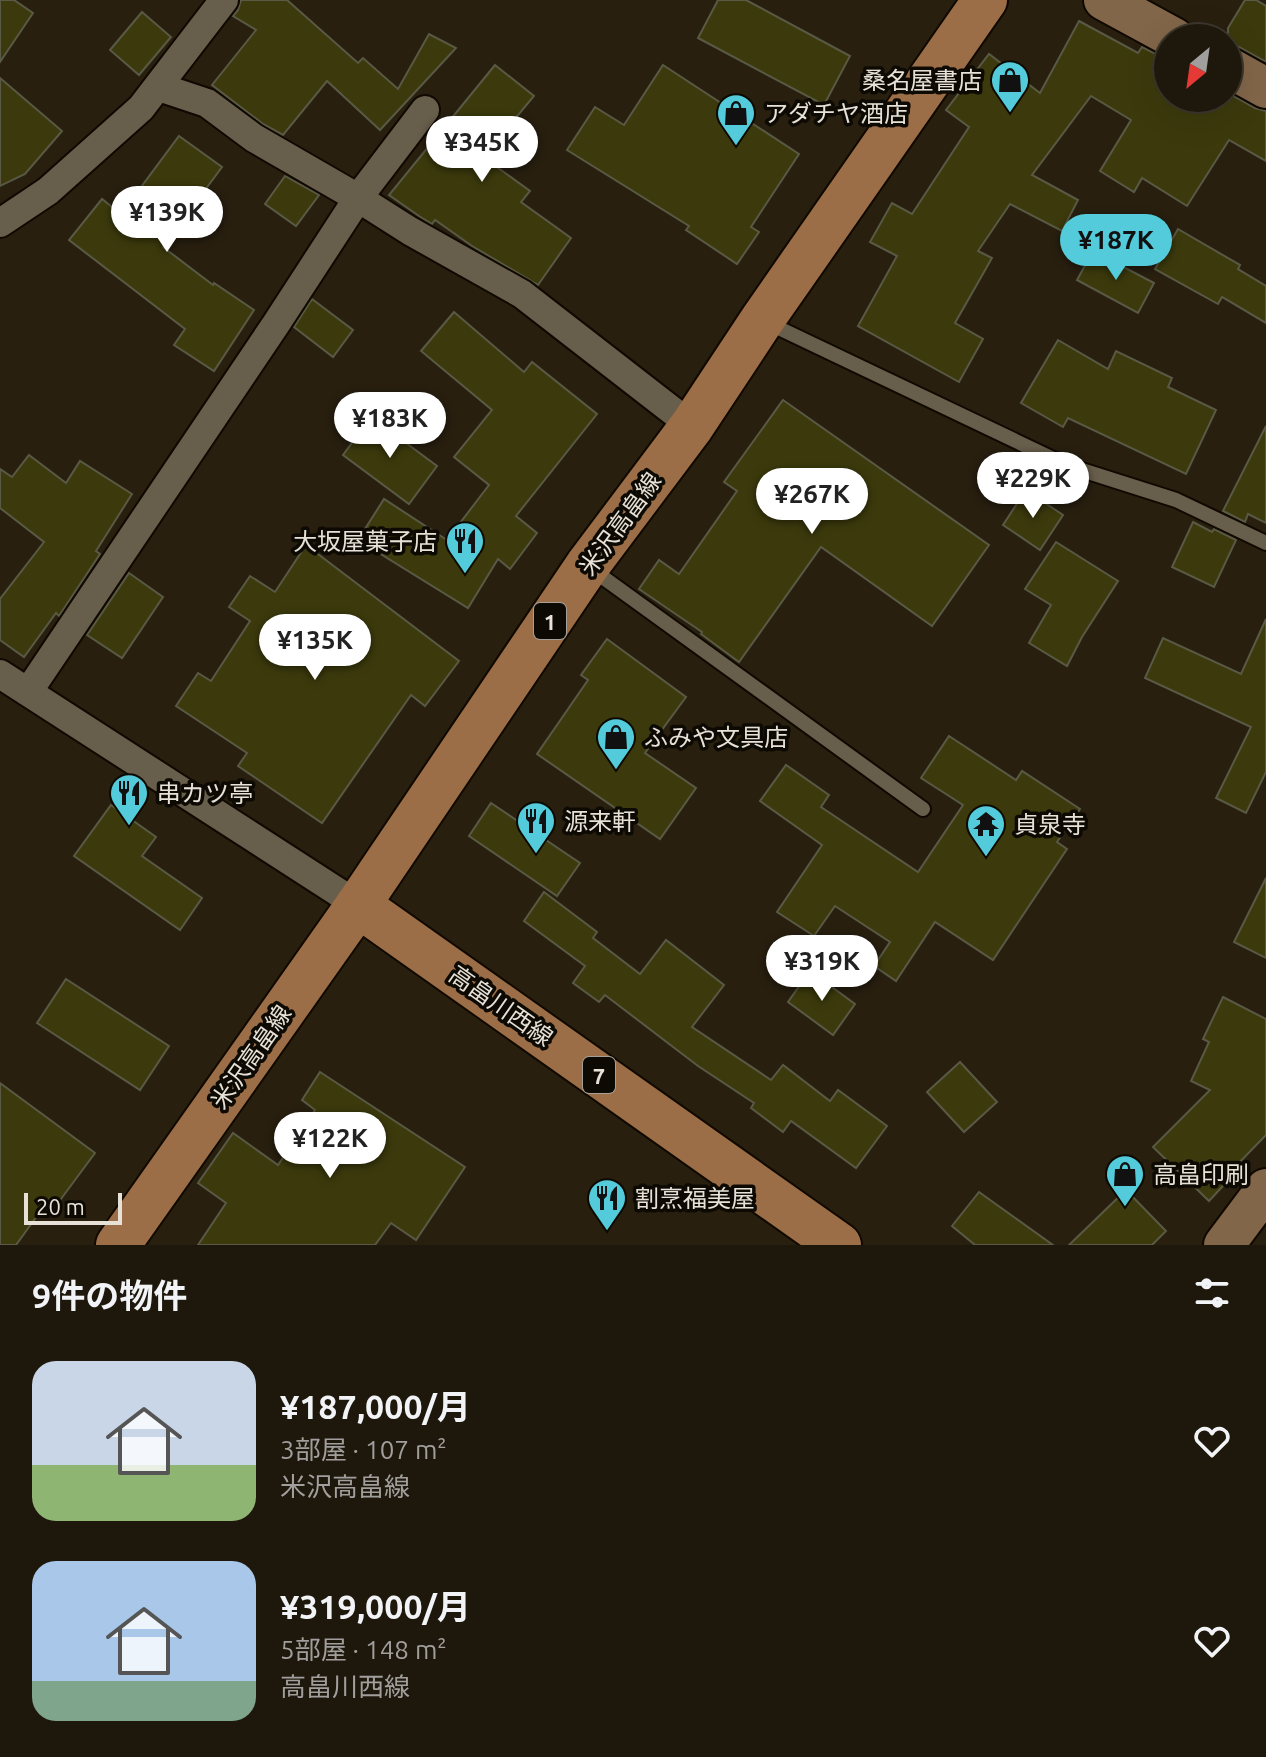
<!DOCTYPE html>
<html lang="ja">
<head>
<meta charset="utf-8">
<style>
	:root { --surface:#1e170b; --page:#262014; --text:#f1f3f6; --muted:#a19f9d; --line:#3c362c; --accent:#53cbda }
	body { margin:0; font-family:Ubuntu,"Noto Sans JP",sans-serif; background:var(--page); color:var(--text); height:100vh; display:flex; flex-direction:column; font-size:30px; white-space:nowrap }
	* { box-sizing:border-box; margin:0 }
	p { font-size:26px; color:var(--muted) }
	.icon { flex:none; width:44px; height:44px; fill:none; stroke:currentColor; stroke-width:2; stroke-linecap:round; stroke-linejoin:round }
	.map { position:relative; height:1245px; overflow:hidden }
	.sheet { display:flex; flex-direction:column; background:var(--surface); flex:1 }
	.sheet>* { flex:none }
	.needle { width:52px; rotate:209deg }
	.fabs { position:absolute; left:1154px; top:24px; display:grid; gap:16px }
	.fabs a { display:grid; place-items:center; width:88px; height:88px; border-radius:50%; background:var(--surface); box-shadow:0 8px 32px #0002,0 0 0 2px var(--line); font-size:40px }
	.scale { position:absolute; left:24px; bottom:20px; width:98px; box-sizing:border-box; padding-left:8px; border:4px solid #e7e1d7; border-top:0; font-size:22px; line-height:28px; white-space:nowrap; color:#e7e1d7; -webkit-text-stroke:6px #0d0a04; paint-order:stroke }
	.price { position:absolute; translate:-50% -68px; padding:0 18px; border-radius:28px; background:#fff; color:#222; font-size:26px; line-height:52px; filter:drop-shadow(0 2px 4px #0008) }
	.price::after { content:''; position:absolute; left:50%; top:48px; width:24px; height:18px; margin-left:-12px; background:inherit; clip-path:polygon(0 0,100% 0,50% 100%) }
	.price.on { background:var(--accent); color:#111 }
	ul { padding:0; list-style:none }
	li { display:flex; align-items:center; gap:24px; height:200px; padding:0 32px }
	li span { display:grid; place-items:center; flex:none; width:224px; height:160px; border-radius:24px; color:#555 }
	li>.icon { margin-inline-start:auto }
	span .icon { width:96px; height:96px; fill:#fffc; stroke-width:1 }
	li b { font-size:34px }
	h2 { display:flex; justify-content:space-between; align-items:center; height:96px; padding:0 32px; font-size:34px }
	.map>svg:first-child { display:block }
	.building { fill:#3c3a0c; stroke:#595945; stroke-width:2 }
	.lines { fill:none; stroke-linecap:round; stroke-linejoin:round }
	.lane-casing { stroke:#100900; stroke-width:18 }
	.street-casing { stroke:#100900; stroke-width:32 }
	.secondary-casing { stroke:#100900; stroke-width:44 }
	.primary-casing { stroke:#100900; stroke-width:48 }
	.lane { stroke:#685e4c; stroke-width:14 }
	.street { stroke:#685e4c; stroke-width:28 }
	.secondary { stroke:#82664a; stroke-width:40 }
	.primary { stroke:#9c6e47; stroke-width:44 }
	.labels { text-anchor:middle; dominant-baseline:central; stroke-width:7; stroke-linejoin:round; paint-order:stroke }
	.shield { fill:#0d0a04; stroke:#a6a098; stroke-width:2 }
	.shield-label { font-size:22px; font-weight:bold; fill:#e7e1d7 }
	.poi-label { font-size:24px; fill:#e7e1d7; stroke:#0d0a04; text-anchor:start }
	.street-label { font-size:24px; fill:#e7e1d7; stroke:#0d0a04 }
</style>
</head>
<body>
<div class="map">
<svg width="1266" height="1245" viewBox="0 0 1266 1245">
	<rect width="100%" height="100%" fill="#281f0f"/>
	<g class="building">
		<polygon points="0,0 14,0 33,13 0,62"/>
		<polygon points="241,0 287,0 358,63 363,58 398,89 429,34 456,48 380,130 327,81 283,135 263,124 212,85 256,30 233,16 238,10"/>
		<polygon points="718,0 746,0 850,56 824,105 698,38"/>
		<polygon points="1245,0 1256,0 1266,6 1266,62 1239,47 1228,44 1228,28"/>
		<polygon points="142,12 171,37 139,75 110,50"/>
		<polygon points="1079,21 1138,53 1142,47 1168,60 1168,98 1228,98 1228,93 1255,108 1266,111 1266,161 1229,140 1187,206 1142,178 1134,192 1100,171 1131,120 1091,96 1032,175 1078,200 1062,231 1010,204 978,251 992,258 955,323 983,339 959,382 858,326 897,256 870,242 892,203 912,214 969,127 946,110 989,54 1040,93"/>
		<polygon points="495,65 534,96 483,157 530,191 521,202 571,238 538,285 472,246 435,220 432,224 419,216 389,195"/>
		<polygon points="663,65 799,154 751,227 759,232 737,264 686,230 689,226 567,150 595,107 624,125"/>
		<polygon points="0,78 62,131 25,174 0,186"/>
		<polygon points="179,136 222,167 163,247 213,285 214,283 254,310 214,371 174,345 185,329 69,240 102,199 121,214"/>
		<polygon points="285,176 319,195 296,226 265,204"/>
		<polygon points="1178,229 1240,265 1238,269 1266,286 1266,323 1222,297 1218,304 1155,269"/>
		<polygon points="1093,251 1154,283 1138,313 1077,280"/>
		<polygon points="312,299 353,330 333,357 294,327"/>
		<polygon points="454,312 524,372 532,362 597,414 516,516 537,533 510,569 498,559 468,608 358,540 384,499 447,540 489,485 454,457 492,410 421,351"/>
		<polygon points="1058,340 1108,369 1116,351 1172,378 1168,387 1216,410 1186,474 1068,418 1063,427 1021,403"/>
		<polygon points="783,400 989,545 932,626 821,547 739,662 701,634 702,632 639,589 659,560 679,574 737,491 724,482"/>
		<polygon points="371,417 437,466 409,504 343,455"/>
		<polygon points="1266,426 1266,523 1248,514 1245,522 1223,511"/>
		<polygon points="29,455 66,483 80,461 132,494 96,551 100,554 59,616 56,613 24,657 0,640 0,599 44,542 0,508 0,469 12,477"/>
		<polygon points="1026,490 1063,515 1040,550 1003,525"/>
		<polygon points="1193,522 1212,532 1214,529 1236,540 1214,587 1172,567"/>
		<polygon points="1056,542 1118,581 1082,637 1067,666 1029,643 1051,605 1025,589"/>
		<polygon points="306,545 459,661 425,706 411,695 322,823 238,766 247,753 176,706 198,673 211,681 250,621 229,607 250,576 275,592"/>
		<polygon points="129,573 163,597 122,658 87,635"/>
		<polygon points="1266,619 1266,772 1246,813 1216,798 1251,727 1145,678 1163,638 1241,674"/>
		<polygon points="607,639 686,697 645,753 696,788 660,839 537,754 588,680 581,675"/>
		<polygon points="949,736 1016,780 1022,771 1080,809 1057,842 1067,849 993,960 935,922 896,981 874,966 890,942 835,906 814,936 777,912 822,845 760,801 786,765 829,795 821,807 918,872 963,805 921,778"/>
		<polygon points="491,803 580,863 557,896 469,836"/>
		<polygon points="111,805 156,837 142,856 202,898 180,930 74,856"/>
		<polygon points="1266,878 1266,958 1234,942"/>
		<polygon points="544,892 597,932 593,938 640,974 666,940 724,985 692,1027 771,1080 783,1065 830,1101 838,1090 887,1126 856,1168 791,1121 783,1132 751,1108 754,1103 698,1066 605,995 599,1002 573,983 585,966 524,921"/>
		<polygon points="810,971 855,1004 833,1035 788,1002"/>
		<polygon points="66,979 169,1046 140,1090 37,1023"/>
		<polygon points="1223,997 1266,1019 1266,1135 1232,1170 1235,1173 1209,1201 1153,1147 1210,1090 1191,1081 1209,1042 1203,1039"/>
		<polygon points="960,1062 997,1102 964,1132 927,1092"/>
		<polygon points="320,1072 465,1167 416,1240 391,1223 375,1245 198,1245 226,1203 198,1183 233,1133 278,1165 315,1110 302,1100"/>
		<polygon points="0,1083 95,1153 58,1203 50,1198 16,1245 0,1245"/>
		<polygon points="1126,1190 1166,1231 1152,1245 1069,1245"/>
		<polygon points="979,1192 1053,1245 975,1245 952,1226"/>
	</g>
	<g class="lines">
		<defs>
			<g id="lane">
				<polyline points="766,322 1066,465 1176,500 1266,543"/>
				<polyline points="590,568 923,809"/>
			</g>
			<g id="street">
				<polyline points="159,87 207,103 254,138 358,198 410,231 522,294 692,426"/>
				<polyline points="0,223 48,191 141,108 224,0"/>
				<polyline points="0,674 358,905"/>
				<polyline points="28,692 276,324 358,198 425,110"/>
			</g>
			<g id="secondary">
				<polyline points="1104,0 1174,38"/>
				<polyline points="1228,67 1266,88"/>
				<polyline points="1224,1245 1266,1189"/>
			</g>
			<g id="primary">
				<polyline points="358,905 839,1245"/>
				<polyline points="118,1245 358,905 587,566 692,426 762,320 985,0"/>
			</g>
		</defs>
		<use href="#lane" class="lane-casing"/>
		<use href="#street" class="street-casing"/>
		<use href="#secondary" class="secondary-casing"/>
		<use href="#primary" class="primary-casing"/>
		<use href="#lane" class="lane"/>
		<use href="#street" class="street"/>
		<use href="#secondary" class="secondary"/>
		<use href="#primary" class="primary"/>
	</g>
	<defs>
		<symbol id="shop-pin" viewBox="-11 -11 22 30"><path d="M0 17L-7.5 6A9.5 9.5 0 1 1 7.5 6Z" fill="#53cbda" stroke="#0d0a04"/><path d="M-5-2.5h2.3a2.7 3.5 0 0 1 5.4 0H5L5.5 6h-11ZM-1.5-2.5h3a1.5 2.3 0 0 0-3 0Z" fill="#111"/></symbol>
		<symbol id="restaurant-pin" viewBox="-11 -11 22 30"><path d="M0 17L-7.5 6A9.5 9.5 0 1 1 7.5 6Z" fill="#53cbda" stroke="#0d0a04"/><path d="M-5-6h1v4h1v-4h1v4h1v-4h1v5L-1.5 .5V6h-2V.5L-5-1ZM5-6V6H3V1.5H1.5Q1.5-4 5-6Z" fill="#111"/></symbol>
		<symbol id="temple-pin" viewBox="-11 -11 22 30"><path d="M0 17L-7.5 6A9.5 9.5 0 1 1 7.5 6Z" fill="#53cbda" stroke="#0d0a04"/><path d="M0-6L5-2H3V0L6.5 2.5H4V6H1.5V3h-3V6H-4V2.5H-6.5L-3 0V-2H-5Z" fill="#111"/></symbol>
	</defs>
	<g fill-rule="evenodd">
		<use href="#shop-pin" x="988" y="58" width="44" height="60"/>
		<use href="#shop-pin" x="714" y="91" width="44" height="60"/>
		<use href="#restaurant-pin" x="443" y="519" width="44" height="60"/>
		<use href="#shop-pin" x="594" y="715" width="44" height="60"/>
		<use href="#restaurant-pin" x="107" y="771" width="44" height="60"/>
		<use href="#restaurant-pin" x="514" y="799" width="44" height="60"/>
		<use href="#temple-pin" x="964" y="802" width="44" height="60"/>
		<use href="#shop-pin" x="1103" y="1152" width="44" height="60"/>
		<use href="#restaurant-pin" x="585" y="1176" width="44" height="60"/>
	</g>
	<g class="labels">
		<g class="shield">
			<rect x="534" y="603" width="32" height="36" rx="6"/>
			<rect x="583" y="1057" width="32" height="36" rx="6"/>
		</g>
		<g class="shield-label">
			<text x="550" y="621">1</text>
			<text x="599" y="1075">7</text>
		</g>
		<g class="poi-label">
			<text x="982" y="80" text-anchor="end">桑名屋書店</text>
			<text x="764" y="113">アダチヤ酒店</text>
			<text x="437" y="541" text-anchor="end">大坂屋菓子店</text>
			<text x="644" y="737">ふみや文具店</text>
			<text x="157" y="793">串カツ亭</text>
			<text x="564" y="821">源来軒</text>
			<text x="1014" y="824">貞泉寺</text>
			<text x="1153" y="1174">高畠印刷</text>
			<text x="635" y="1198">割烹福美屋</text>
		</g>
		<g class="street-label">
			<text transform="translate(620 524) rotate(-54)">米沢高畠線</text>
			<text transform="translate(501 1006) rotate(35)">高畠川西線</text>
			<text transform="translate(251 1057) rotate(-55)">米沢高畠線</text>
		</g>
	</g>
</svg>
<div class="fabs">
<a><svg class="needle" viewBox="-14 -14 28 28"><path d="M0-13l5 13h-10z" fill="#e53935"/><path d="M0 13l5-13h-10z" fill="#a19f9d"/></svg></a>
</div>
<div class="scale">20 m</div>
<b class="price" style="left:482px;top:184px">¥345K</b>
<b class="price" style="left:167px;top:254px">¥139K</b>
<b class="price on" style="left:1116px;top:282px">¥187K</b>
<b class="price" style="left:390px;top:460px">¥183K</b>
<b class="price" style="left:1033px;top:520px">¥229K</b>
<b class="price" style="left:812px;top:536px">¥267K</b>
<b class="price" style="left:315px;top:682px">¥135K</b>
<b class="price" style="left:822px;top:1003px">¥319K</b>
<b class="price" style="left:330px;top:1180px">¥122K</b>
</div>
<section class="sheet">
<h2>9件の物件<svg class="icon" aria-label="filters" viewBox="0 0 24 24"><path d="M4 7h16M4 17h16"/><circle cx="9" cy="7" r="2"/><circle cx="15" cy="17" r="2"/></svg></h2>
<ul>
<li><span style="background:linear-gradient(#c9d6e8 65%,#8fb573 0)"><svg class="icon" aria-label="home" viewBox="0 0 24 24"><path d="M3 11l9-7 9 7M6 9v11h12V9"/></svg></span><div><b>¥187,000/月</b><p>3部屋 · 107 m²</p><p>米沢高畠線</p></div><svg class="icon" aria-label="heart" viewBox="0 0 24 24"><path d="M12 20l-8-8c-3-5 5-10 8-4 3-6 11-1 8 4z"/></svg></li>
<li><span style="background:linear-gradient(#a9c7e8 75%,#7fa58c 0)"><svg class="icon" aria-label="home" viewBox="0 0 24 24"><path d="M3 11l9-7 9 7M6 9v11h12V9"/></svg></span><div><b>¥319,000/月</b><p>5部屋 · 148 m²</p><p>高畠川西線</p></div><svg class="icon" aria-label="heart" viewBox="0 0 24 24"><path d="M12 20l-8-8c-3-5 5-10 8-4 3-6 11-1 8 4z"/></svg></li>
</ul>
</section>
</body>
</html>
